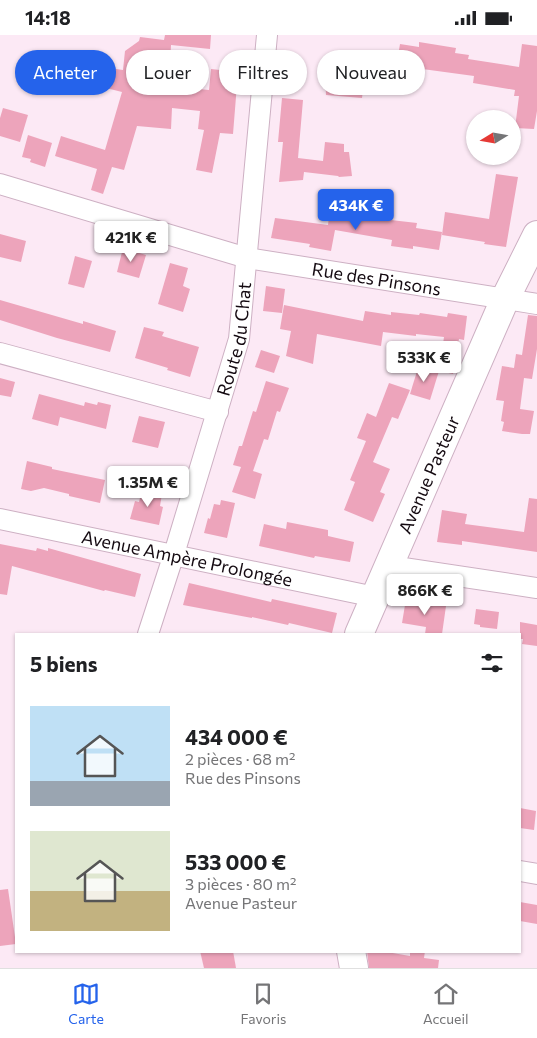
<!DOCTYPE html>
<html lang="fr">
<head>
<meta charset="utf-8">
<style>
	:root { --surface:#fff; --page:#f2f2f2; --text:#202124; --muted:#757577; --line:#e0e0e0; --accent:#2563eb }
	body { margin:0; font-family:Commissioner,sans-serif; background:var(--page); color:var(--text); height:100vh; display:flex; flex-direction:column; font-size:19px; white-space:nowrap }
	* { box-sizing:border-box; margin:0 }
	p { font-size:16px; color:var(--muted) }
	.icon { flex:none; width:28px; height:28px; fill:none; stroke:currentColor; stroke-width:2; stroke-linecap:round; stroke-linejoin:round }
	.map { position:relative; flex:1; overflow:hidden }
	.panel { position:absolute; left:15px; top:598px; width:506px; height:320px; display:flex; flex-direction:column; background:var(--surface); border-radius:0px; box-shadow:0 1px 4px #0004 }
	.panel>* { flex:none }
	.hud { position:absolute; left:15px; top:15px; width:508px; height:45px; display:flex; gap:10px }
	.needle { width:32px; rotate:259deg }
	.controls { position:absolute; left:466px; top:75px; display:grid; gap:10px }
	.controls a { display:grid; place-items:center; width:55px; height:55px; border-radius:50%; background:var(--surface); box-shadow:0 1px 4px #0004; font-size:25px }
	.price { position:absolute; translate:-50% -42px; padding:0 11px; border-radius:5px; background:#fff; color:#222; font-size:16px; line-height:32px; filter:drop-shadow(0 1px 2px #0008) }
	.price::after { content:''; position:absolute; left:50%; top:30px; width:15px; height:11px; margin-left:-8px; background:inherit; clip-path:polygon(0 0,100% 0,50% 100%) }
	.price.on { background:var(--accent); color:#fff }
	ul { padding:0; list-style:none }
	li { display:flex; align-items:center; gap:15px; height:125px; padding:0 15px }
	li span { display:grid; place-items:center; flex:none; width:140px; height:100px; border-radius:0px; color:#555 }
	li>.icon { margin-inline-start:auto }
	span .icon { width:60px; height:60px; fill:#fffc; stroke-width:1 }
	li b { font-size:21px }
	h2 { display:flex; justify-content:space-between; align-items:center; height:60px; padding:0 15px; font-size:21px }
	.tag { padding:0 18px; border-radius:22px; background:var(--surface); box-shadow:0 1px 4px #0004; font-size:18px; line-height:45px }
	.tag.on { background:var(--accent); color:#fff }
	.status { display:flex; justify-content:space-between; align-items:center; height:35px; padding:0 25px; background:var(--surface); direction:ltr }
	.status svg { height:14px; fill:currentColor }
	.dock { display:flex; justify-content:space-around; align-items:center; height:70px; border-top:1px solid var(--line); background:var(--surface); font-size:14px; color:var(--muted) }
	.dock a { display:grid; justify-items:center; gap:2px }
	.dock .on { color:var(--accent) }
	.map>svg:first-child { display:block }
	.building { fill:#eda4bb }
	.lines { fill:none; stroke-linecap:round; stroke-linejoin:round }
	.street-casing { stroke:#cdb0c3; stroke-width:22 }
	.secondary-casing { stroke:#cdb0c3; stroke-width:30 }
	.street { stroke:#fff; stroke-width:20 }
	.secondary { stroke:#fff; stroke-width:28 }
	.labels { text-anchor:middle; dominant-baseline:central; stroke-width:5; stroke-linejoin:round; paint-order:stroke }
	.street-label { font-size:18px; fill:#140a11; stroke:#fcfcfc }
</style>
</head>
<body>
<div class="status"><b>14:18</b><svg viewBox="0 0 49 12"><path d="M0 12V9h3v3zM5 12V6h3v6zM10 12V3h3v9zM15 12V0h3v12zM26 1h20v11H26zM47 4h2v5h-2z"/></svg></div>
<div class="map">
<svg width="537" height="933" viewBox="0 0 537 933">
	<rect width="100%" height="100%" fill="#fce9f5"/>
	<g class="building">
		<polygon points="165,0 211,0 210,14 171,10 169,51 209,55 211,34 238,37 233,99 220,98 212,138 196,135 204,95 198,94 200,76 172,73 171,94 137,91 124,135 112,132 103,159 91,155 97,134 55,121 61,101 105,115 122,57 106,53 109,33 123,35 125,16 139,6 140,2 164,5"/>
		<polygon points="419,7 456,13 455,18 469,20 468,24 519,32 522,9 537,11 537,76 534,94 515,93 519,61 514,61 515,55 473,48 474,41 415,33 415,36 396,33 400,9 419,12"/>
		<polygon points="365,38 362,63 326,60 325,40"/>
		<polygon points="282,63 303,65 298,123 323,126 325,107 344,109 344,117 349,117 352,141 339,142 338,141 304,137 303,145 279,147 283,107 278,107"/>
		<polygon points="3,73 28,80 20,107 0,101 0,83"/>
		<polygon points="28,100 52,108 45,132 30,127 31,124 22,122"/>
		<polygon points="496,139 518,142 506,212 484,209 485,207 442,200 445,177 489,184"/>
		<polygon points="330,173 382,181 382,184 417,188 416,193 442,197 439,215 413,211 413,214 391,211 392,205 335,195 331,216 309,212 310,209 271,203 275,183 328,190"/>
		<polygon points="0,199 26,206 21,227 0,222"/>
		<polygon points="123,213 146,220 139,243 117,237"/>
		<polygon points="75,221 92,226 84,253 68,249"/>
		<polygon points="170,228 188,233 183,251 190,254 183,277 158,269"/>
		<polygon points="266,251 285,254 282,278 263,276"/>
		<polygon points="0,265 83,289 83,286 116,296 110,317 57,303 0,285"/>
		<polygon points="284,270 363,286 365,276 391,280 391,277 419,280 420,278 447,282 448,278 467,281 464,305 459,304 453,339 439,336 444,302 416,299 416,301 383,297 381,311 317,299 313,329 286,321 291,296 280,294"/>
		<polygon points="528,280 537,281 537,314 532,344 524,343 520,374 534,376 530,399 522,399 502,396 504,387 501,386 504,366 496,365 502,331 514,333 516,319 522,320"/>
		<polygon points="144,292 164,297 162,301 199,312 190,342 167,335 168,333 135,323"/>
		<polygon points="261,315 280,321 274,338 255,332"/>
		<polygon points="418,333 439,336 430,365 410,359"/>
		<polygon points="0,343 15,347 11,362 0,360"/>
		<polygon points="266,346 289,353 280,377 277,376 268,405 264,404 253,436 262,439 255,464 232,457 241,432 233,430 239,411 242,411 253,376 256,377"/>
		<polygon points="389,348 410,355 398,384 392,382 373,427 390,434 380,457 385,459 373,487 344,475 355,447 350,445 366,406 357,403 367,378 376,382"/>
		<polygon points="39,359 84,371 85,367 97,370 98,367 111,370 106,394 60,382 58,391 32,384"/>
		<polygon points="139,381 165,387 158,413 132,407"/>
		<polygon points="27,426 52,432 52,434 105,445 100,468 69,461 69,459 44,453 31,456 21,454"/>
		<polygon points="142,455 162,459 160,471 163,472 159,490 130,484 135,466 139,467"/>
		<polygon points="529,463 537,464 537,517 462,506 462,510 437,507 442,475 467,479 465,489 524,497"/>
		<polygon points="221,465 235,468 227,503 204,498 208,483 210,484 214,469 220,470"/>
		<polygon points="287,487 328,495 328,501 354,507 350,527 315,521 314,523 259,511 264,489 286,494"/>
		<polygon points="0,509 36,516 37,513 48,516 48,513 141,539 135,562 105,555 104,556 12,531 7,560 0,559"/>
		<polygon points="189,548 271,567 272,564 337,578 332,598 289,588 288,590 252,582 252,583 183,570"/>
		<polygon points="406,564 446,571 442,599 425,599 426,592 402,588"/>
		<polygon points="476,574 499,577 497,594 480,592 480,590 474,589"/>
		<polygon points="520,587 537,590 537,611 522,609 523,604 520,604"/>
		<polygon points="520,773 536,776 534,795 520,793"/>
		<polygon points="8,854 16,909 0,911 0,855"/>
		<polygon points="520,867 537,870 537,889 520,886"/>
		<polygon points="200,916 233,916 236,933 204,933"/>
		<polygon points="367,916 381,916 410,921 410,916 425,916 424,923 439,925 438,933 369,933"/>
	</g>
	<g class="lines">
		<defs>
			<g id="street">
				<path id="s1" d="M 0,149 L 247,223 L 537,269"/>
				<polyline points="0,318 218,377"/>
				<path id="s2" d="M 0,484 L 375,562"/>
				<polyline points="390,531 537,553"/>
				<path id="s3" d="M 148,599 L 174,519 L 239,304 L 267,0"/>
				<polyline points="520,836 537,839"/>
			</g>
			<g id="secondary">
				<path id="s4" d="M 359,599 L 505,264 L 537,200"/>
				<polyline points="351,916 354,933"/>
			</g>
		</defs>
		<use href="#street" class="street-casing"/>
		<use href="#secondary" class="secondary-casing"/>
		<use href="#street" class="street"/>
		<use href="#secondary" class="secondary"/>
	</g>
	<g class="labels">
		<g class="street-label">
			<text stroke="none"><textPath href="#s1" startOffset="389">Rue des Pinsons</textPath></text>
			<text stroke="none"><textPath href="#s3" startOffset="308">Route du Chat</textPath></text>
			<text stroke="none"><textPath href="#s4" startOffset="174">Avenue Pasteur</textPath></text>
			<text stroke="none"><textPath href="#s2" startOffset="191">Avenue Ampère Prolongée</textPath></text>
		</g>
	</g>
</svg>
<div class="controls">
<a><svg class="needle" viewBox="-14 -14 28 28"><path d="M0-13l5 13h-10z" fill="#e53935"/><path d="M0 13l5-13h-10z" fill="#757577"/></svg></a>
</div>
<b class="price on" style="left:356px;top:196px">434K €</b>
<b class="price" style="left:131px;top:228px">421K €</b>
<b class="price" style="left:424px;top:348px">533K €</b>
<b class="price" style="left:148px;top:473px">1.35M €</b>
<b class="price" style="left:425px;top:581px">866K €</b>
<div class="hud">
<a class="tag on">Acheter</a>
<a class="tag">Louer</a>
<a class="tag">Filtres</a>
<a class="tag">Nouveau</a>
</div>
<section class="panel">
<h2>5 biens<svg class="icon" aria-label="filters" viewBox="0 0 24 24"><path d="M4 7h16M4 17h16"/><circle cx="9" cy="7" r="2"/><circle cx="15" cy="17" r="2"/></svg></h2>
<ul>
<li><span style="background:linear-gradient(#bfe0f5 75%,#9aa5b1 0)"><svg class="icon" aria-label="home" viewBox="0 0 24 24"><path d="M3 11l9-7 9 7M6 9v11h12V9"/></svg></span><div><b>434 000 €</b><p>2 pièces · 68 m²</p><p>Rue des Pinsons</p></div></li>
<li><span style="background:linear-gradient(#dfe7d0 60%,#c2b280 0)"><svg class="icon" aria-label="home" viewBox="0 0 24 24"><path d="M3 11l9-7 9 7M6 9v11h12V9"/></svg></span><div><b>533 000 €</b><p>3 pièces · 80 m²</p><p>Avenue Pasteur</p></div></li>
</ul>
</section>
</div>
<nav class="dock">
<a class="on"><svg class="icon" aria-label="map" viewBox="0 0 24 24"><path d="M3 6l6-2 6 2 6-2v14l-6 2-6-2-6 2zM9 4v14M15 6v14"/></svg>Carte</a>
<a><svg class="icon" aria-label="saved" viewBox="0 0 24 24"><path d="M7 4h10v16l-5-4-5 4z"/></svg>Favoris</a>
<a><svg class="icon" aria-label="home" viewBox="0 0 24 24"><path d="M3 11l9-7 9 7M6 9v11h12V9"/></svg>Accueil</a>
</nav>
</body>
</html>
